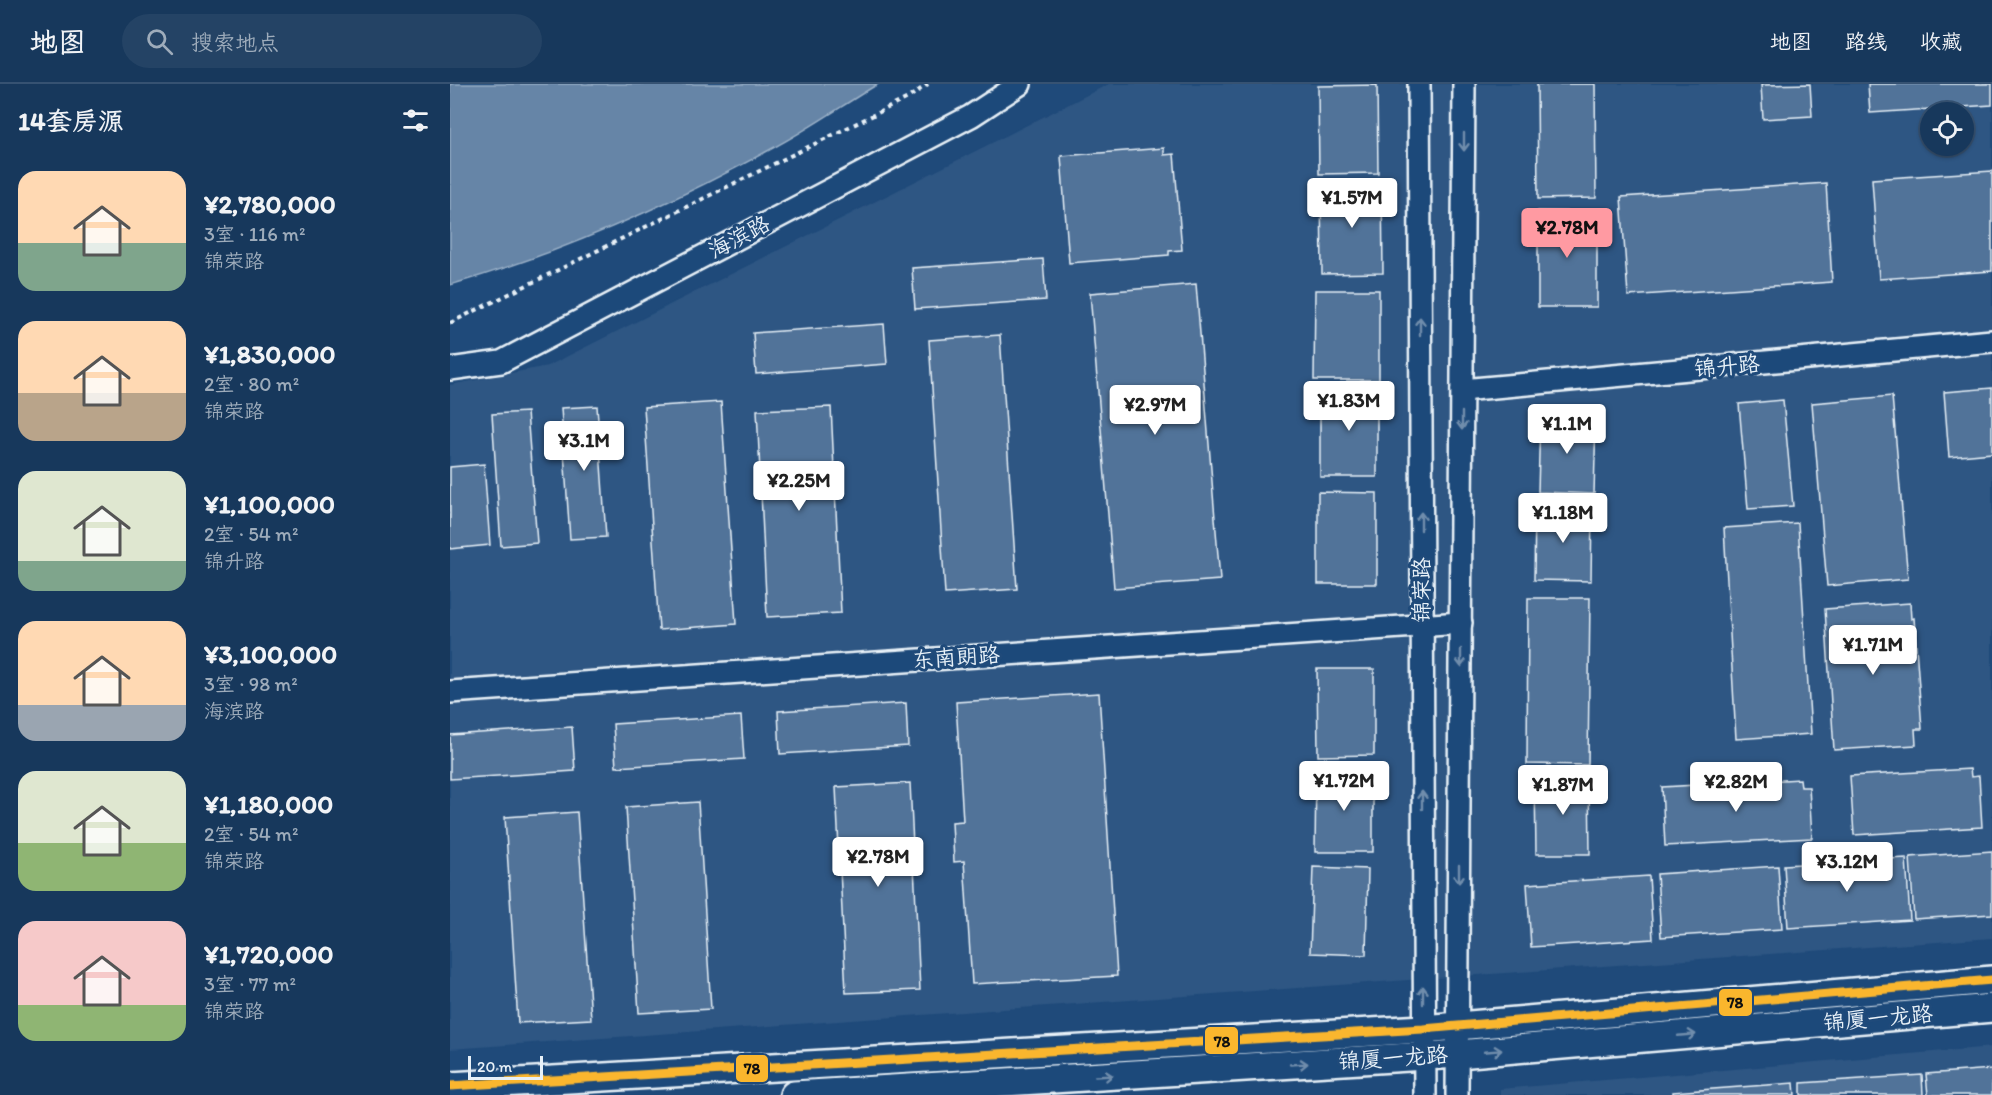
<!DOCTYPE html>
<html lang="zh">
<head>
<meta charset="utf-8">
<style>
	:root { --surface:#17385c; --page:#244365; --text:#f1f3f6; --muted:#9eacbb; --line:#365272; --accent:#ff9aa2 }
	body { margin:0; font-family:Itim,"LXGW WenKai TC",sans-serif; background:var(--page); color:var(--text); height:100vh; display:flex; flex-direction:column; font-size:22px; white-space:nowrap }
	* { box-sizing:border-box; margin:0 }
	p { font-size:20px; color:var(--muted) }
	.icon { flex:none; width:33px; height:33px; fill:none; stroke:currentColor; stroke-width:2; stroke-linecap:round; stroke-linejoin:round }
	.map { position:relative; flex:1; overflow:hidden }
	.drawer { display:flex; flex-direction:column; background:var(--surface); width:450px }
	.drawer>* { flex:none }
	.buttons { position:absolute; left:1470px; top:18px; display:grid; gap:12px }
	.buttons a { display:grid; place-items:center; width:54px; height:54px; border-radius:50%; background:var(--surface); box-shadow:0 2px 4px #0004,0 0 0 2px var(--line); font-size:30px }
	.scale { position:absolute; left:18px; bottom:15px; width:75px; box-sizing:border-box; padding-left:6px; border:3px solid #e8f1f8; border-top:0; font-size:16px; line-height:21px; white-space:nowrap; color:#e8f1f8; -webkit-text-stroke:4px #1f4a7a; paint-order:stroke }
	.price { position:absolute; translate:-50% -51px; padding:0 14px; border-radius:6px; background:#fff; color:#222; font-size:20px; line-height:39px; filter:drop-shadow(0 2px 3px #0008) }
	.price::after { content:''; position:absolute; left:50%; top:36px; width:18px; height:14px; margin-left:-9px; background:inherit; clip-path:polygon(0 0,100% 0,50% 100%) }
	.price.active { background:var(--accent); color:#111 }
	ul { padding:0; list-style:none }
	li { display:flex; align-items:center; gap:18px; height:150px; padding:0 18px }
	li span { display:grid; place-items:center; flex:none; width:168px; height:120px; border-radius:18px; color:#555 }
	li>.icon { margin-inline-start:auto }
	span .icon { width:72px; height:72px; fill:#fffc; stroke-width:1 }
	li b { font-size:26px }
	h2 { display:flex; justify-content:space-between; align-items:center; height:72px; padding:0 18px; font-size:26px }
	header { display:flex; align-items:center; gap:36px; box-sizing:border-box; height:84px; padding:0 30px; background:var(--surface); border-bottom:2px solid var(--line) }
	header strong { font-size:28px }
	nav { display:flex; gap:33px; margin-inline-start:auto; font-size:21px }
	.search { width:420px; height:54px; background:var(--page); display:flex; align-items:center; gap:15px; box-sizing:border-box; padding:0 21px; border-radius:33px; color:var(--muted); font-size:22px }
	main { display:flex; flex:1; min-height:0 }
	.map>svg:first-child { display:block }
	.built { fill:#2e5683; fill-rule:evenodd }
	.water { fill:#6685a7; stroke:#9ab0c7; stroke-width:1.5 }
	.building { fill:#517399; stroke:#e8f1f8; stroke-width:1.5 }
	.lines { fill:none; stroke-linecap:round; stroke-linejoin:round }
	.minor-casing { stroke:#e8f1f8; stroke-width:26 }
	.tertiary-casing { stroke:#e8f1f8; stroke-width:32 }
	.path { stroke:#e8f1f8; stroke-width:4; stroke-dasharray:4.5 4.5; stroke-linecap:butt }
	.minor { stroke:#1f4a7a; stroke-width:21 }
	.tertiary { stroke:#1f4a7a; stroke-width:27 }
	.bus-1-casing { stroke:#1f4a7a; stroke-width:14 }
	.bus-1 { stroke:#fab62d; stroke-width:9 }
	.oneway { stroke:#6f8dac }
	.labels { text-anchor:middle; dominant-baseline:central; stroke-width:6; stroke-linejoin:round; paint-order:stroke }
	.street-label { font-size:22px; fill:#e8f1f8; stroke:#1f4a7a }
	.line-badge { stroke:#1f4a7a; stroke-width:2 }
	.pale-badge-label { font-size:16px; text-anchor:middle; font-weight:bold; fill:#111 }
</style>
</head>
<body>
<header>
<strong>地图</strong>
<div class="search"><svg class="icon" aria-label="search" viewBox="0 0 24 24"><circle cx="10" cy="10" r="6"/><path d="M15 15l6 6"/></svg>搜索地点</div>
<nav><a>地图</a><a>路线</a><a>收藏</a></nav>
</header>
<main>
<section class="drawer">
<h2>14套房源<svg class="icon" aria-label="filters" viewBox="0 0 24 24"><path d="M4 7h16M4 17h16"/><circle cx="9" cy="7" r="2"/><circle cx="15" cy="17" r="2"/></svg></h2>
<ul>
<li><span style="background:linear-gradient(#ffd9b3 60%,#7fa58c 0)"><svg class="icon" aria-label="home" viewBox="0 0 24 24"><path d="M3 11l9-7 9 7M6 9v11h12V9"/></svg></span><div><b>¥2,780,000</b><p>3室 · 116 m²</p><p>锦荣路</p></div></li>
<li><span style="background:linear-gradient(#ffd9b3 60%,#b9a48a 0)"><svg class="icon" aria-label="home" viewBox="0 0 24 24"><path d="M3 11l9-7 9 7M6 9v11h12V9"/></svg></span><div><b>¥1,830,000</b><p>2室 · 80 m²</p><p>锦荣路</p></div></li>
<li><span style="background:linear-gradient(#dfe7d0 75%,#7fa58c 0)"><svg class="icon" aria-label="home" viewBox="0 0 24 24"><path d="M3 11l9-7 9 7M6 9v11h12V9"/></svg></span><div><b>¥1,100,000</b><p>2室 · 54 m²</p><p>锦升路</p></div></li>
<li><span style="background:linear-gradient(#ffd9b3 70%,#9aa5b1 0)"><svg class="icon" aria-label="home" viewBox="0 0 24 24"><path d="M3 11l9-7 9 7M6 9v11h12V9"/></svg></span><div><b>¥3,100,000</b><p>3室 · 98 m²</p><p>海滨路</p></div></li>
<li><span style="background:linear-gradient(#dfe7d0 60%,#8fb573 0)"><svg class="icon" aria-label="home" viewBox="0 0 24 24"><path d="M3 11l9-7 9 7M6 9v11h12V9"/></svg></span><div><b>¥1,180,000</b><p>2室 · 54 m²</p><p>锦荣路</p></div></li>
<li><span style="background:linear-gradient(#f6c9c9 70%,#8fb573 0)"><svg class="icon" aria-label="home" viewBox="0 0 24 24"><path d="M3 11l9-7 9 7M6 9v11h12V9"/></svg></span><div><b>¥1,720,000</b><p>3室 · 77 m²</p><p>锦荣路</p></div></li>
</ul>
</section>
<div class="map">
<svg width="1542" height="1011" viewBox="0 0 1542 1011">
	<rect width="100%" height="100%" fill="#1f4a7a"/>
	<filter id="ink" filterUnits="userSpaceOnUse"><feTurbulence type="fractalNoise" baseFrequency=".0167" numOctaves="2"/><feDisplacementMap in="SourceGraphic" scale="12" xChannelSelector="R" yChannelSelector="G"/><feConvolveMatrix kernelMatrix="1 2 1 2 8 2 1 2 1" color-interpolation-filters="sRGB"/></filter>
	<g filter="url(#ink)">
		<g class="built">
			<path d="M 659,0 L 1542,0 L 1542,854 L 0,965 L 0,301 L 98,282 ZM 1480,28 L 1514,28 L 1514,62 L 1480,62 Z"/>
			<polygon points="1542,963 1542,1011 1050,1011 1050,1005"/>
		</g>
		<path class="water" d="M 0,0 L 428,0 C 393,21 359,45 323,64 C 221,120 112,169 0,201 Z"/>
		<g class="building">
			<polygon points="1087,0 1145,0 1146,114 1088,115"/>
			<polygon points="1360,0 1362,32 1313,35 1311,1"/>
			<polygon points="1418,0 1542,0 1542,21 1420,29"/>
			<polygon points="927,1 928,89 869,90 868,2"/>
			<polygon points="714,64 714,71 724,70 732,166 719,167 719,171 619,179 611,72"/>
			<polygon points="1542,87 1542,187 1429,195 1422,95"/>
			<polygon points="1376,99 1382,198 1178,212 1171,113"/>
			<polygon points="932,100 933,189 872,190 871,101"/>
			<polygon points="1088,127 1147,128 1147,223 1088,223"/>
			<polygon points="593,175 596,216 465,225 462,184"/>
			<polygon points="746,200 770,496 664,504 640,209"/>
			<polygon points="865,206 929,206 929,296 864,296"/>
			<polygon points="434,240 437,280 306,290 303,249"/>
			<polygon points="550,251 567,505 495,510 479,256"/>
			<rect x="870" y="304" width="57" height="89"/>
			<polygon points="1542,304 1542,369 1499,373 1494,308"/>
			<polygon points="1442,312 1458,495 1377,502 1362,319"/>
			<polygon points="1333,316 1343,422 1298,425 1289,320"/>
			<polygon points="271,318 286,540 209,546 194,323"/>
			<polygon points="147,322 156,453 120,455 111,324"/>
			<polygon points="381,323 391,529 317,533 307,326"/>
			<polygon points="77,328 87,459 51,462 42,330"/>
			<polygon points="1090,332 1146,333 1144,410 1088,408"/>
			<polygon points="34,380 40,461 0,465 0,383"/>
			<polygon points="868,408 927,409 927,500 868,500"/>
			<polygon points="1085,424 1142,425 1141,497 1084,496"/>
			<polygon points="1348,439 1361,650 1286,655 1274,444"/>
			<polygon points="1078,514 1140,514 1138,681 1077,680"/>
			<polygon points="1460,519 1461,535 1464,534 1472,645 1465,645 1466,661 1384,666 1375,525"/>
			<polygon points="867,585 924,585 924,671 868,672"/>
			<polygon points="649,609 667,892 522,900 514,777 504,778 502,738 513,737 506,618"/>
			<polygon points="456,619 458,662 330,670 328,627"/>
			<polygon points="291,632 294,675 166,683 163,640"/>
			<polygon points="122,643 125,687 0,695 0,651"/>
			<polygon points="1520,685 1521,693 1529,692 1532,743 1404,751 1400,692"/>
			<polygon points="866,687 923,687 923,768 865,768"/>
			<polygon points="1139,694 1140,770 1086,770 1085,695"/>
			<polygon points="1350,695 1351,703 1359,703 1362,754 1215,762 1212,703"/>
			<polygon points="460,699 470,906 396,909 386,703"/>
			<polygon points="248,718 261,925 189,929 176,723"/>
			<polygon points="127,728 141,935 68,939 55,733"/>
			<polygon points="1542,767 1542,830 1464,835 1460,773"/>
			<polygon points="1456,774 1460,836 1338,844 1334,781"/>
			<polygon points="1328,782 1332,845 1211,853 1207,790"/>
			<polygon points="863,783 918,785 916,871 860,869"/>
			<polygon points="1199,792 1203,855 1081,863 1077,800"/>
			<polygon points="1542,985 1542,1011 1478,1011 1476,990"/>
			<polygon points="1472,991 1473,1011 1351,1011 1351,999"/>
			<polygon points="1344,999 1345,1011 1223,1011 1223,1008"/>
		</g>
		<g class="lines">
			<defs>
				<g id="minor">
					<polyline points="969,0 975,1011"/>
					<polyline points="0,285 51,278 521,32 570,0"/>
					<polyline points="1012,306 1542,257"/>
					<polyline points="0,608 1011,539"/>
					<polyline points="1007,1011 1014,0"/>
				</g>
				<g id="tertiary">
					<polyline points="0,1002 973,945 1542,896"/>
					<polyline points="344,1011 1008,970 1542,924"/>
				</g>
			</defs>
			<use href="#minor" class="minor-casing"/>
			<use href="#tertiary" class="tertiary-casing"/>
			<polyline class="path" points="0,239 458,14 478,0"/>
			<use href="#minor" class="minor"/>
			<use href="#tertiary" class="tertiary"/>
			<defs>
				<polyline id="bus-1" points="0,1002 973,945 1542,896"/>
			</defs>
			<use href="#bus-1" class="bus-1-casing"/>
			<use href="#bus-1" class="bus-1"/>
		</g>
		<defs><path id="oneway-shaft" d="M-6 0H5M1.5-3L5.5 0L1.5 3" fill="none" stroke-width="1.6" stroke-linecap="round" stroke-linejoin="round" transform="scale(1.5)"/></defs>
		<g class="oneway">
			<use href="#oneway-shaft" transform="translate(1014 58) rotate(90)"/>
			<use href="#oneway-shaft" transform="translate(970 242) rotate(-90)"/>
			<use href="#oneway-shaft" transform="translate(1012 337) rotate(90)"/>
			<use href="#oneway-shaft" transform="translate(971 437) rotate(-90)"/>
			<use href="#oneway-shaft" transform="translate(1011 574) rotate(90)"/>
			<use href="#oneway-shaft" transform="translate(972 716) rotate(-90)"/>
			<use href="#oneway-shaft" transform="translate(1009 790) rotate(90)"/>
			<use href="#oneway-shaft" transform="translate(973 911) rotate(-90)"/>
			<use href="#oneway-shaft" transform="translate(1237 951) rotate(-5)"/>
			<use href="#oneway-shaft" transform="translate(1043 967) rotate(-5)"/>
			<use href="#oneway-shaft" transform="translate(849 980) rotate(-3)"/>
			<use href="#oneway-shaft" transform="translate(654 992) rotate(-3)"/>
		</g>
	</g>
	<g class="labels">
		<g class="street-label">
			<text transform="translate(289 153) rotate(-28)">海滨路</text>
			<text transform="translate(1277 282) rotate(-5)">锦升路</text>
			<text transform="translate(971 506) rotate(-90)">锦荣路</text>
			<text transform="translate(506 573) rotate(-4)">东南朗路</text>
			<text transform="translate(1428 934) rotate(-5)">锦厦一龙路</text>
			<text transform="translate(943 974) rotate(-4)">锦厦一龙路</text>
		</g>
	</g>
	<g class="line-badge">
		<rect x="1268" y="904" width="35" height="29" rx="6" fill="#fab62d"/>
		<rect x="754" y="942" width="35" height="29" rx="6" fill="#fab62d"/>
		<rect x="285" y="970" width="34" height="29" rx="6" fill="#fab62d"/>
	</g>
	<g class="pale-badge-label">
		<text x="1285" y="924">78</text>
		<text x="772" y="963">78</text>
		<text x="302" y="990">78</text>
	</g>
</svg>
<div class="buttons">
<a><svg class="icon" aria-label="locate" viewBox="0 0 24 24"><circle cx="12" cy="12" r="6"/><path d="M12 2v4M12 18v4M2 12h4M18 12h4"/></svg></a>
</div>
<div class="scale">20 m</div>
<b class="price" style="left:902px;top:145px">¥1.57M</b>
<b class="price active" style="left:1117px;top:175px">¥2.78M</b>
<b class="price" style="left:899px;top:348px">¥1.83M</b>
<b class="price" style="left:705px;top:352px">¥2.97M</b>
<b class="price" style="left:1117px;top:371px">¥1.1M</b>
<b class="price" style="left:134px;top:388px">¥3.1M</b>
<b class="price" style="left:349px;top:428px">¥2.25M</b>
<b class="price" style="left:1113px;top:460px">¥1.18M</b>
<b class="price" style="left:1423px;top:592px">¥1.71M</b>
<b class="price" style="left:894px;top:728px">¥1.72M</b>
<b class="price" style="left:1286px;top:729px">¥2.82M</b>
<b class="price" style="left:1113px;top:732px">¥1.87M</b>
<b class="price" style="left:428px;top:804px">¥2.78M</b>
<b class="price" style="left:1397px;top:809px">¥3.12M</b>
</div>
</main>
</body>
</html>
